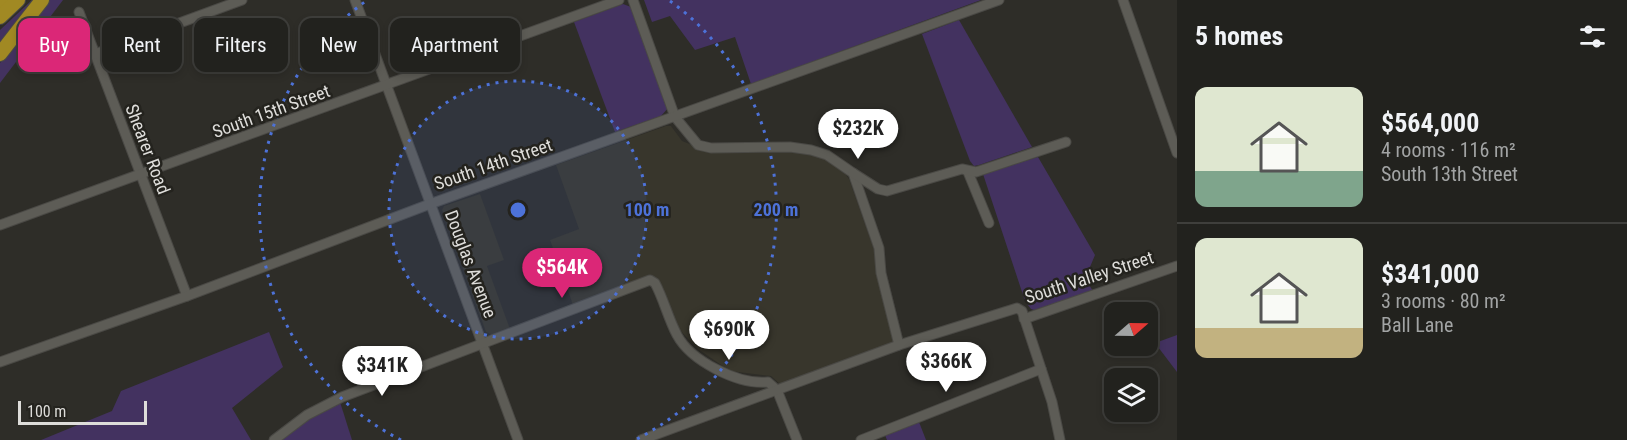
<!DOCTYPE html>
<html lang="en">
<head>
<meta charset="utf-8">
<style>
	:root { --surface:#22221e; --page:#2e2f2b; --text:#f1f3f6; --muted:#a2a4a4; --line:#3f3f3c; --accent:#db2777 }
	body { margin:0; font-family:"Roboto Condensed",sans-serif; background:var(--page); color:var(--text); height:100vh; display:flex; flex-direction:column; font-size:22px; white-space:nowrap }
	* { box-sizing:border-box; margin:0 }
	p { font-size:20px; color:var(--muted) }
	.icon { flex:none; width:33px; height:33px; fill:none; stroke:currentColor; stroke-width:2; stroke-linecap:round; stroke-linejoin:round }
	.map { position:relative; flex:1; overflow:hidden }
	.details { display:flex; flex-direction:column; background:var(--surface); width:450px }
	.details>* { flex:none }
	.top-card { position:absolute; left:18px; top:18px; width:570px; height:54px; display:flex; gap:12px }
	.needle { width:39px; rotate:70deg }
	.buttons { position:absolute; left:1104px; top:302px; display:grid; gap:12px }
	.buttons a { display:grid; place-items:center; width:54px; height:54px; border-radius:12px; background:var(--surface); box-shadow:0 3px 9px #0003,0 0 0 2px var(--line); font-size:30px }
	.scale { position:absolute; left:18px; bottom:15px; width:129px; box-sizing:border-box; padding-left:6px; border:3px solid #deddda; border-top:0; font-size:16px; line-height:21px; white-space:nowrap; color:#deddda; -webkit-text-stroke:4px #24231e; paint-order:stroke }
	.price { position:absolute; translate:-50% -51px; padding:0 14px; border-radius:21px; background:#fff; color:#222; font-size:20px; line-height:39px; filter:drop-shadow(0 2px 3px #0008) }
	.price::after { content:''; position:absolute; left:50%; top:36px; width:18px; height:14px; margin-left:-9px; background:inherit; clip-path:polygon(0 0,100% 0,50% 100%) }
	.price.current { background:var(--accent); color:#fff }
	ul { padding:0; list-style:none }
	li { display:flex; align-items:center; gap:18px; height:150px; padding:0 18px }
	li+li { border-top:2px solid var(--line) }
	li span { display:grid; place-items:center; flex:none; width:168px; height:120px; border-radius:12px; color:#555 }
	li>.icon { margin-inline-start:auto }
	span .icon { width:72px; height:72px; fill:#fffc; stroke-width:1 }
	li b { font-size:26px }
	h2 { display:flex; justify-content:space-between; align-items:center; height:72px; padding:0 18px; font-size:26px }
	.tag { padding:0 21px; border-radius:12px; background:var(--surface); box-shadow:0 3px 9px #0003,0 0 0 2px var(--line); font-size:21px; line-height:54px }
	.tag.current { background:var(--accent); color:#fff }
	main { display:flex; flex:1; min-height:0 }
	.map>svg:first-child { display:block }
	.built { fill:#38362c }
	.green { fill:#433260 }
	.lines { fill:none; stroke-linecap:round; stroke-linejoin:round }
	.minor-casing { stroke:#4a4945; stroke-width:11 }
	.highway-casing { stroke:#4a4945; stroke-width:16 }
	.minor { stroke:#5d5c56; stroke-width:9 }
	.highway { stroke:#a18923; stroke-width:14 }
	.ring { fill:none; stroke:#4d72d8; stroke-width:3; stroke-dasharray:3 6 }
	.labels { text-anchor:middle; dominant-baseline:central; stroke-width:5; stroke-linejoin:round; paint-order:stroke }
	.street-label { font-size:18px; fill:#deddda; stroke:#24231e }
	.centre { fill:#4d72d8; stroke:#24231e; stroke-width:3 }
	.ring-label { font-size:18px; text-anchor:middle; font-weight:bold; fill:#4d72d8; stroke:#24231e; stroke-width:5; stroke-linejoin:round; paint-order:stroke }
</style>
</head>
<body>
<main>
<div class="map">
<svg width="1177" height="440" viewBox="0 0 1177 440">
	<rect width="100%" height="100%" fill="#2e2d28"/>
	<g class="built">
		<polygon points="666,126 671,126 682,141 702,149 791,149 828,158 842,169 849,179 876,255 881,294 895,336 894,342 780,384 771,376 730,371 698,349 679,329 654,277 648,276 573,305 550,240 579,229 556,165"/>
		<polygon points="480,194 504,260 487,266 510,329 493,335 486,332 442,210 444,206"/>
	</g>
	<g class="green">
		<polygon points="32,0 38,0 0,48 0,30"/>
		<polygon points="50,0 63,0 0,83 0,63"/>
		<polygon points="644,0 981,0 751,84 735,37 695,50 670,16 652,22"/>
		<polygon points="623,4 631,7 668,108 661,116 615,132 574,22"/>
		<polygon points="959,20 1032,147 979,165 974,166 970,161 922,34"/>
		<polygon points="1038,157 1095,255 1085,279 1093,291 1034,310 1031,309 1025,301 983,174"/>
		<polygon points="269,332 283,367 232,408 251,440 41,440 112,411 121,391"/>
		<polygon points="1177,335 1177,372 1155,343"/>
		<polygon points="340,402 352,440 279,440 312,415"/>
		<polygon points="919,422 926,440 887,440 885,435"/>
	</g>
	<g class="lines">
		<defs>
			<g id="minor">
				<polyline points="355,0 518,440"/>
				<polyline points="633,0 675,117 698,145 711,148 790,147 811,150 827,155 853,173 879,248 881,273 899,345"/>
				<polyline points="1123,0 1177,153"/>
				<polyline points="79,12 187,296"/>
				<polyline points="95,54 242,0"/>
				<polyline points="968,172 989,223"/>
				<polyline points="853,173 878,189 887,191 962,169 976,172 1066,142"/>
				<polyline points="0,225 619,0"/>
				<polyline points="1024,319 1177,266"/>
				<polyline points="0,362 187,296 430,204 999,0"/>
				<path d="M 274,440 L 307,415 L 342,397 L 650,280 L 655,283 C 664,300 668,318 677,335 C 691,361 738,385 768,382 L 777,390 L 797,440"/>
				<polyline points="641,440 899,345 1017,308 1022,311 1052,402 1060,440"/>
				<polyline points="861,440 1041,369"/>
			</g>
			<g id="highway">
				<polyline points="0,2 2,0"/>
				<polyline points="0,17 18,0"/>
				<polyline points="0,54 42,0"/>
			</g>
		</defs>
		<use href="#minor" class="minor-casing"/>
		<use href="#highway" class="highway-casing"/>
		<use href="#minor" class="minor"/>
		<use href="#highway" class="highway"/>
	</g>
	<circle cx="518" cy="210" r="129" fill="#4d72d8" fill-opacity=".12"/>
	<g class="ring">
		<circle cx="518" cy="210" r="129"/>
		<path d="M401 440A258 258 0 0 1 366 1M670 1A258 258 0 0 1 635 440"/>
	</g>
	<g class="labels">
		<g class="street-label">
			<text transform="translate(271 111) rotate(-20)">South 15th Street</text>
			<text transform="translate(148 149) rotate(69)">Shearer Road</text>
			<text transform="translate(493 164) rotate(-19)">South 14th Street</text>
			<text transform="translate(471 264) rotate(69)">Douglas Avenue</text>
			<text transform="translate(1089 277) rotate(-18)">South Valley Street</text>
		</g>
	</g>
	<circle cx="518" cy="210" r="9" class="centre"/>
	<g class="ring-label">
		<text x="647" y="216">100 m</text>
		<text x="776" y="216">200 m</text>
	</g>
</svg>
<div class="buttons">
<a><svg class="needle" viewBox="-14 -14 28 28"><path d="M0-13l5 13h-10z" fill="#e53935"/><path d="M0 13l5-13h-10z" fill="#a2a4a4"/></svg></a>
<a><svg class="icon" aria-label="layers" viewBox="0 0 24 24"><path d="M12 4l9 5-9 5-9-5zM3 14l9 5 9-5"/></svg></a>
</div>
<div class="scale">100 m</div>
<b class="price" style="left:858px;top:160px">$232K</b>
<b class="price current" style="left:562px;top:299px">$564K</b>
<b class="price" style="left:729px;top:361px">$690K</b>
<b class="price" style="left:946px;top:393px">$366K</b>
<b class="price" style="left:382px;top:397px">$341K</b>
<div class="top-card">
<a class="tag current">Buy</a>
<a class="tag">Rent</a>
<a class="tag">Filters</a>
<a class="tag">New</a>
<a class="tag">Apartment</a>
</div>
</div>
<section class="details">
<h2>5 homes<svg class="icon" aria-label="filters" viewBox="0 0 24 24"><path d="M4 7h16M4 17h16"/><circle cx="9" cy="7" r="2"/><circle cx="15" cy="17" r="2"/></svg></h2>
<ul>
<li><span style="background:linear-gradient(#dfe7d0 70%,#7fa58c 0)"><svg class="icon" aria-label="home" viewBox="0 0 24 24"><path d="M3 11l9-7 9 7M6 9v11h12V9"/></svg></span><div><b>$564,000</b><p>4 rooms · 116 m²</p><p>South 13th Street</p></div></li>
<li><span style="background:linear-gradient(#dfe7d0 75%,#c2b280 0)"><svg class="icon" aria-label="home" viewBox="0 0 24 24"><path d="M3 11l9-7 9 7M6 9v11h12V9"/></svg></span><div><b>$341,000</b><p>3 rooms · 80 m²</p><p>Ball Lane</p></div></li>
</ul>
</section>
</main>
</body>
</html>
